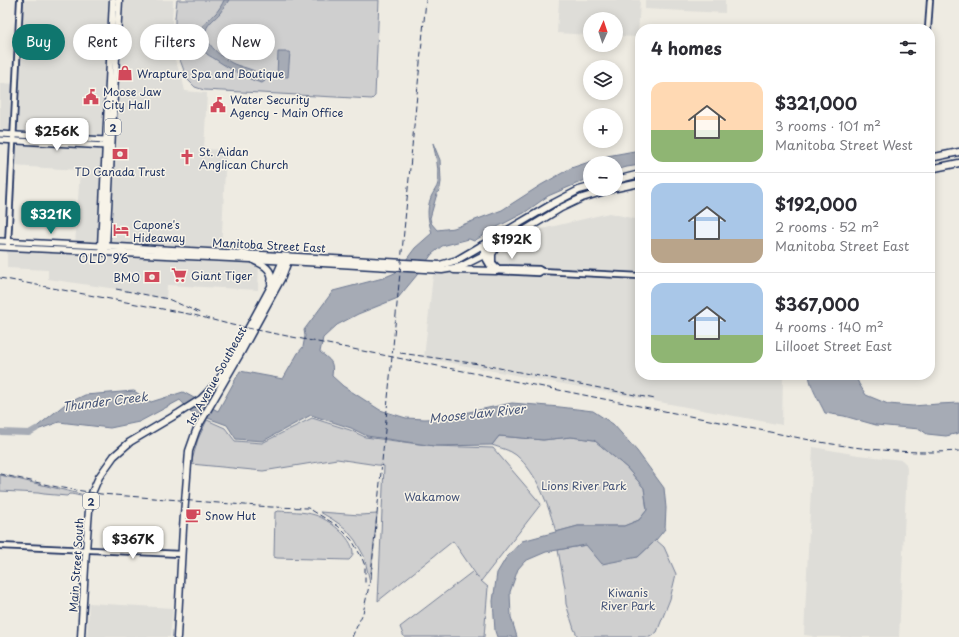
<!DOCTYPE html>
<html lang="en">
<head>
<meta charset="utf-8">
<style>
	:root { --surface:#fff; --page:#f2f2f3; --text:#2b2b33; --muted:#7c7c81; --line:#e1e1e2; --accent:#0f766e }
	body { margin:0; font-family:"Playpen Sans",sans-serif; background:var(--page); color:var(--text); height:100vh; display:flex; flex-direction:column; font-size:15px; white-space:nowrap }
	* { box-sizing:border-box; margin:0 }
	p { font-size:13px; color:var(--muted) }
	.icon { flex:none; width:22px; height:22px; fill:none; stroke:currentColor; stroke-width:2; stroke-linecap:round; stroke-linejoin:round }
	.map { position:relative; flex:1; overflow:hidden }
	.details { position:absolute; left:635px; top:24px; width:300px; height:356px; display:flex; flex-direction:column; background:var(--surface); border-radius:16px; box-shadow:0 2px 10px #0003 }
	.details>* { flex:none }
	.banner { position:absolute; left:12px; top:24px; width:380px; height:36px; display:flex; gap:8px }
	.needle { width:26px; rotate:3deg }
	.fabs { position:absolute; left:583px; top:12px; display:grid; gap:8px }
	.fabs a { display:grid; place-items:center; width:40px; height:40px; border-radius:50%; background:var(--surface); box-shadow:0 2px 10px #0003; font-size:20px }
	.price { position:absolute; translate:-50% -34px; padding:0 9px; border-radius:8px; background:#fff; color:#222; font-size:13px; line-height:26px; filter:drop-shadow(0 1px 2px #0008) }
	.price::after { content:''; position:absolute; left:50%; top:24px; width:12px; height:9px; margin-left:-6px; background:inherit; clip-path:polygon(0 0,100% 0,50% 100%) }
	.price.on { background:var(--accent); color:#fff }
	ul { padding:0; list-style:none }
	li { display:flex; align-items:center; gap:12px; height:100px; padding:0 16px }
	li+li { border-top:1px solid var(--line) }
	li span { display:grid; place-items:center; flex:none; width:112px; height:80px; border-radius:12px; color:#555 }
	li>.icon { margin-inline-start:auto }
	span .icon { width:48px; height:48px; fill:#fffc; stroke-width:1 }
	li b { font-size:17px }
	h2 { display:flex; justify-content:space-between; align-items:center; height:48px; padding:0 16px; font-size:17px }
	.tag { padding:0 14px; border-radius:18px; background:var(--surface); box-shadow:0 2px 10px #0003; font-size:14px; line-height:36px }
	.tag.on { background:var(--accent); color:#fff }
	.map>svg:first-child { display:block }
	.built { fill:#deddd8 }
	.green { fill:#cfcfcf; stroke:#757f96 }
	.water { fill:#a6abb5; stroke:#6e7992 }
	.lines { fill:none; stroke-linecap:round; stroke-linejoin:round }
	.river { stroke:#a6abb5; stroke-width:6 }
	.tertiary-casing { stroke:#1b2f5e; stroke-width:8 }
	.secondary-casing { stroke:#1b2f5e; stroke-width:8 }
	.primary-casing { stroke:#1b2f5e; stroke-width:9 }
	.tertiary { stroke:#f7f3e8; stroke-width:4.5 }
	.secondary { stroke:#f7f3e8; stroke-width:5 }
	.primary { stroke:#f7f3e8; stroke-width:6 }
	.rail { stroke:#1b2f5e; stroke-width:1; stroke-dasharray:6 3; stroke-linecap:butt }
	.labels { text-anchor:middle; dominant-baseline:central; stroke-width:3; stroke-linejoin:round; paint-order:stroke }
	.shield { fill:#f7f3e8; stroke:#5d6a87; stroke-width:1 }
	.shield-label { font-size:10px; font-weight:bold; fill:#1b2f5e }
	.poi-label { font-size:11px; fill:#1b2f5e; stroke:#f7f3e8; text-anchor:start }
	.street-label { font-size:11px; fill:#1b2f5e; stroke:#f7f3e8 }
	.park-label { font-size:11px; fill:#3f4f75; stroke:#f7f3e8 }
	.neighbourhood-label { font-size:12px; letter-spacing:1px; fill:#1b2f5e; stroke:#f7f3e8 }
	.water-label { font-size:12px; font-style:italic; fill:#455478; stroke:#f7f3e8 }
</style>
</head>
<body>
<div class="map">
<svg width="959" height="637" viewBox="0 0 959 637">
	<rect width="100%" height="100%" fill="#eeebe2"/>
	<filter id="ink" filterUnits="userSpaceOnUse"><feTurbulence type="fractalNoise" baseFrequency=".025" numOctaves="2"/><feDisplacementMap in="SourceGraphic" scale="8" xChannelSelector="R" yChannelSelector="G"/><feConvolveMatrix kernelMatrix="1 2 1 2 8 2 1 2 1" color-interpolation-filters="sRGB"/></filter>
	<g filter="url(#ink)">
		<g class="built">
			<polygon points="20,0 113,0 101,246 75,245 80,170 12,166 13,135 0,134 0,83 16,84"/>
			<polygon points="119,0 173,0 171,48 176,63 182,78 185,91 207,93 204,149 226,150 221,253 106,246"/>
			<polygon points="559,0 640,0 638,37 616,36 616,19 590,19 590,35 557,33"/>
			<polygon points="645,0 725,0 725,13 645,9"/>
			<polygon points="609,213 640,220 640,375 783,375 782,425 424,358 433,275 478,266 538,230"/>
			<polygon points="7,248 252,259 259,263 258,290 167,285 166,299 116,289 48,279 48,270 7,268"/>
			<polygon points="813,447 858,455 902,460 906,464 907,469 899,637 813,637 812,636 804,635"/>
			<polygon points="89,603 173,608 170,637 87,637"/>
		</g>
		<g class="green">
			<polygon points="177,0 379,0 375,96 372,99 204,90 195,87 187,79 175,46 175,18"/>
			<polygon points="312,418 350,430 365,437 434,446 493,448 541,504 481,581 488,587 484,637 404,637 400,627 472,572 479,579 453,541 378,601 384,466 337,459 263,471 191,464 198,439 207,420 225,428 235,441 262,443"/>
			<path d="M 499,436 L 543,440 L 571,437 L 594,440 L 627,468 L 644,488 L 647,510 L 639,520 L 624,526 L 578,526 L 556,532 C 548,505 538,474 516,455 C 510,450 500,448 492,445 Z"/>
			<path d="M 0,475 L 89,496 C 83,498 76,494 69,494 L 67,496 L 44,494 L 38,493 L 0,491 Z"/>
			<path d="M 278,511 C 290,512 303,511 315,515 C 328,519 352,537 353,552 C 353,556 352,557 349,560 L 277,558 L 274,557 L 275,512 Z"/>
			<polygon points="320,512 360,515 377,514 370,582 364,556 355,540 345,528 332,519"/>
			<polygon points="656,540 664,547 676,574 670,599 657,632 650,637 578,637 574,629 566,604 565,588 558,550 586,545 638,557"/>
		</g>
		<g class="water">
			<path d="M 224,0 L 229,0 C 226,4 223,9 220,13 C 216,18 208,23 206,30 C 203,43 223,59 234,64 C 243,68 262,70 265,81 L 262,83 C 248,80 227,67 215,59 C 212,57 207,55 205,52 C 199,46 198,36 201,29 C 204,22 211,18 216,13 C 219,9 222,5 224,0 Z"/>
			<polygon points="278,52 290,52 288,77 277,76"/>
			<path d="M 433,143 L 440,160 L 441,182 L 440,188 L 436,197 L 430,218 L 431,223 L 437,230 L 454,228 L 502,210 L 541,185 L 571,168 L 607,156 L 640,150 L 640,165 L 627,167 L 616,170 L 616,163 L 590,163 L 590,178 L 548,196 L 524,213 L 499,226 L 474,241 L 469,239 L 442,246 L 432,254 L 417,275 L 398,298 L 358,314 L 337,325 L 323,338 L 320,352 C 331,361 334,361 332,376 L 343,386 L 380,410 L 406,418 L 425,419 L 448,418 L 464,413 L 512,403 L 560,407 L 593,411 L 613,424 L 637,451 L 664,488 L 666,508 L 665,529 L 656,540 L 638,557 L 602,564 L 586,545 L 546,552 L 525,561 L 518,569 L 510,592 L 511,617 L 517,637 L 497,637 L 495,631 L 493,601 L 497,573 L 506,558 L 522,541 L 578,526 L 624,526 L 639,520 L 647,510 L 644,488 L 627,468 L 594,440 L 571,437 L 543,440 L 499,436 L 492,445 L 434,446 L 367,436 L 351,428 L 311,415 L 263,441 L 236,439 L 227,425 L 191,412 L 180,400 L 139,422 L 110,428 L 59,422 L 29,433 L 64,405 L 85,395 L 134,391 L 151,402 L 183,392 L 218,411 L 240,371 L 283,379 L 298,353 L 303,347 L 305,336 L 304,330 L 333,291 L 383,278 L 397,272 L 415,248 L 432,233 C 428,221 426,210 431,197 C 433,192 437,188 438,183 C 439,170 436,157 433,143 Z"/>
			<path d="M 809,375 L 855,375 L 859,384 L 866,395 L 888,404 L 913,406 L 938,404 L 959,403 L 959,433 L 946,436 L 927,434 L 920,429 L 908,428 L 876,425 L 844,416 L 825,413 C 819,400 811,389 809,375 Z"/>
		</g>
		<g class="lines">
			<polyline class="river" points="0,432 29,433 36,429"/>
			<defs>
				<g id="tertiary">
					<polyline points="928,29 930,0"/>
					<polyline points="8,244 20,0"/>
					<polyline points="481,245 492,262 498,268 539,269 542,271 640,276"/>
					<polyline points="483,254 490,266 496,271 539,273 542,271"/>
					<polyline points="0,546 181,554"/>
				</g>
				<g id="secondary">
					<polyline points="0,134 106,140 108,141"/>
					<polyline points="0,140 106,146 109,145"/>
					<polyline points="0,241 101,246"/>
					<polyline points="0,247 103,252"/>
				</g>
				<g id="primary">
					<polyline points="930,158 959,152"/>
					<polyline points="930,169 959,163"/>
					<polyline points="616,180 640,174"/>
					<polyline points="616,188 640,183"/>
					<polyline points="101,246 440,265 457,260 554,203 579,190 590,187"/>
					<polyline points="102,249 101,246 113,0"/>
					<polyline points="105,249 106,246 119,0"/>
					<polyline points="103,252 271,260 442,270 460,267 484,255 561,208 582,198 605,191 612,189"/>
					<path d="M 255,261 C 265,265 274,271 271,283"/>
					<polyline points="492,262 492,254 495,249"/>
					<polyline points="454,270 496,271"/>
					<polyline points="81,637 86,550 89,510 92,493 99,477 114,456 130,442 179,413 201,399 207,393 217,382 228,366 274,281 284,258"/>
					<polyline points="177,637 183,528 189,451 196,431 200,423 240,354 282,277 288,261 286,258"/>
				</g>
			</defs>
			<use href="#tertiary" class="tertiary-casing"/>
			<use href="#secondary" class="secondary-casing"/>
			<use href="#primary" class="primary-casing"/>
			<use href="#tertiary" class="tertiary"/>
			<use href="#secondary" class="secondary"/>
			<use href="#primary" class="primary"/>
			<g class="rail">
				<path d="M 0,278 L 194,315 L 232,325 L 820,442 C 867,450 912,454 959,451"/>
				<polyline points="116,289 168,299 200,313"/>
				<polyline points="400,353 479,364 655,399"/>
				<polyline points="0,474 57,487 101,494 271,507 308,508 338,526 352,540 362,558 365,566 365,583"/>
				<polyline points="352,637 363,613 371,577 426,0"/>
			</g>
		</g>
	</g>
	<defs>
		<symbol id="shop-bare" viewBox="-9 -9 18 18"><path d="M-5-2.5h2.3a2.7 3.5 0 0 1 5.4 0H5L5.5 6h-11ZM-1.5-2.5h3a1.5 2.3 0 0 0-3 0Z" fill="#d1495b" stroke="#f7f3e8" stroke-width="2.5" paint-order="stroke"/></symbol>
		<symbol id="civic-bare" viewBox="-9 -9 18 18"><path d="M-.6-6.5H3V-4.5H.6V-3L4-1V1h2V6H-6V1h2V-1L-.6-3ZM-1.2 2.5V6h2.4V2.5Z" fill="#d1495b" stroke="#f7f3e8" stroke-width="2.5" paint-order="stroke"/></symbol>
		<symbol id="bank-bare" viewBox="-9 -9 18 18"><path d="M-6-4H6V4H-6ZM0-2.3a2.3 2.3 0 1 0 0 4.6a2.3 2.3 0 1 0 0-4.6Z" fill="#d1495b" stroke="#f7f3e8" stroke-width="2.5" paint-order="stroke"/></symbol>
		<symbol id="church-bare" viewBox="-9 -9 18 18"><path d="M-1.2-6h2.4v3.5h3.3v2.4h-3.3V6h-2.4V-.1h-3.3v-2.4h3.3Z" fill="#d1495b" stroke="#f7f3e8" stroke-width="2.5" paint-order="stroke"/></symbol>
		<symbol id="hotel-bare" viewBox="-9 -9 18 18"><path d="M-6-4.5h1.5V1H6V5H4.5V3h-9V5H-6ZM-4 0a1.8 1.8 0 1 1 3.6 0ZM.5 0V-2.5h3Q6-2.5 6 0Z" fill="#d1495b" stroke="#f7f3e8" stroke-width="2.5" paint-order="stroke"/></symbol>
		<symbol id="supermarket-bare" viewBox="-9 -9 18 18"><path d="M-6-5.5h2.5l.6 2H6L4.5 2H-2.5L-4.4-4H-6ZM-1.5 3.2a1.3 1.3 0 1 0 .1 0ZM3 3.2a1.3 1.3 0 1 0 .1 0Z" fill="#d1495b" stroke="#f7f3e8" stroke-width="2.5" paint-order="stroke"/></symbol>
		<symbol id="cafe-bare" viewBox="-9 -9 18 18"><path d="M-5.5-4.5H6V0H3Q3 3.5 0 3.5H-2.5Q-5.5 3.5-5.5 0ZM3-3.2v2h1.7v-2ZM-6 4.5H4V6H-6Z" fill="#d1495b" stroke="#f7f3e8" stroke-width="2.5" paint-order="stroke"/></symbol>
	</defs>
	<g fill-rule="evenodd">
		<use href="#shop-bare" x="114" y="62" width="22" height="22"/>
		<use href="#civic-bare" x="80" y="86" width="22" height="22"/>
		<use href="#civic-bare" x="207" y="94" width="22" height="22"/>
		<use href="#bank-bare" x="109" y="143" width="22" height="22"/>
		<use href="#church-bare" x="176" y="146" width="22" height="22"/>
		<use href="#hotel-bare" x="110" y="219" width="22" height="22"/>
		<use href="#supermarket-bare" x="168" y="264" width="22" height="22"/>
		<use href="#bank-bare" x="141" y="266" width="22" height="22"/>
		<use href="#cafe-bare" x="182" y="504" width="22" height="22"/>
	</g>
	<g class="labels">
		<g class="shield">
			<rect x="105" y="119" width="16" height="16" rx="3"/>
			<rect x="83" y="493" width="16" height="16" rx="3"/>
		</g>
		<g class="shield-label">
			<text x="113" y="127">2</text>
			<text x="91" y="501">2</text>
		</g>
		<g class="poi-label">
			<text x="137" y="73">Wrapture Spa and Boutique</text>
			<text x="103" y="91">Moose Jaw<tspan x="103" dy="13">City Hall</tspan></text>
			<text x="230" y="99">Water Security<tspan x="230" dy="13">Agency - Main Office</tspan></text>
			<text x="199" y="151">St. Aidan<tspan x="199" dy="13">Anglican Church</tspan></text>
			<text x="120" y="171" text-anchor="middle">TD Canada Trust</text>
			<text x="133" y="224">Capone's<tspan x="133" dy="13">Hideaway</tspan></text>
			<text x="191" y="275">Giant Tiger</text>
			<text x="140" y="277" text-anchor="end">BMO</text>
			<text x="205" y="515">Snow Hut</text>
		</g>
		<g class="street-label">
			<text transform="translate(269 245) rotate(3)">Manitoba Street East</text>
			<text transform="translate(216 376) rotate(-61)">1st Avenue Southeast</text>
			<text transform="translate(76 565) rotate(-86)">Main Street South</text>
		</g>
		<g class="park-label">
			<text x="584" y="485">Lions River Park</text>
			<text x="432" y="496">Wakamow</text>
			<text x="628" y="592">Kiwanis<tspan x="628" dy="13">River Park</tspan></text>
		</g>
		<g class="neighbourhood-label">
			<text x="104" y="258">OLD 96</text>
		</g>
		<g class="water-label">
			<text transform="translate(105 401) rotate(-7)">Thunder Creek</text>
			<text transform="translate(477 413) rotate(-6)">Moose Jaw River</text>
		</g>
	</g>
</svg>
<div class="fabs">
<a><svg class="needle" viewBox="-14 -14 28 28"><path d="M0-13l5 13h-10z" fill="#e53935"/><path d="M0 13l5-13h-10z" fill="#7c7c81"/></svg></a>
<a><svg class="icon" aria-label="layers" viewBox="0 0 24 24"><path d="M12 4l9 5-9 5-9-5zM3 14l9 5 9-5"/></svg></a>
<a>+</a>
<a>−</a>
</div>
<b class="price" style="left:57px;top:152px">$256K</b>
<b class="price on" style="left:51px;top:235px">$321K</b>
<b class="price" style="left:512px;top:260px">$192K</b>
<b class="price" style="left:133px;top:560px">$367K</b>
<div class="banner">
<a class="tag on">Buy</a>
<a class="tag">Rent</a>
<a class="tag">Filters</a>
<a class="tag">New</a>
</div>
<section class="details">
<h2>4 homes<svg class="icon" aria-label="filters" viewBox="0 0 24 24"><path d="M4 7h16M4 17h16"/><circle cx="9" cy="7" r="2"/><circle cx="15" cy="17" r="2"/></svg></h2>
<ul>
<li><span style="background:linear-gradient(#ffd9b3 60%,#8fb573 0)"><svg class="icon" aria-label="home" viewBox="0 0 24 24"><path d="M3 11l9-7 9 7M6 9v11h12V9"/></svg></span><div><b>$321,000</b><p>3 rooms · 101 m²</p><p>Manitoba Street West</p></div></li>
<li><span style="background:linear-gradient(#a9c7e8 70%,#b9a48a 0)"><svg class="icon" aria-label="home" viewBox="0 0 24 24"><path d="M3 11l9-7 9 7M6 9v11h12V9"/></svg></span><div><b>$192,000</b><p>2 rooms · 52 m²</p><p>Manitoba Street East</p></div></li>
<li><span style="background:linear-gradient(#a9c7e8 65%,#8fb573 0)"><svg class="icon" aria-label="home" viewBox="0 0 24 24"><path d="M3 11l9-7 9 7M6 9v11h12V9"/></svg></span><div><b>$367,000</b><p>4 rooms · 140 m²</p><p>Lillooet Street East</p></div></li>
</ul>
</section>
</div>
</body>
</html>
